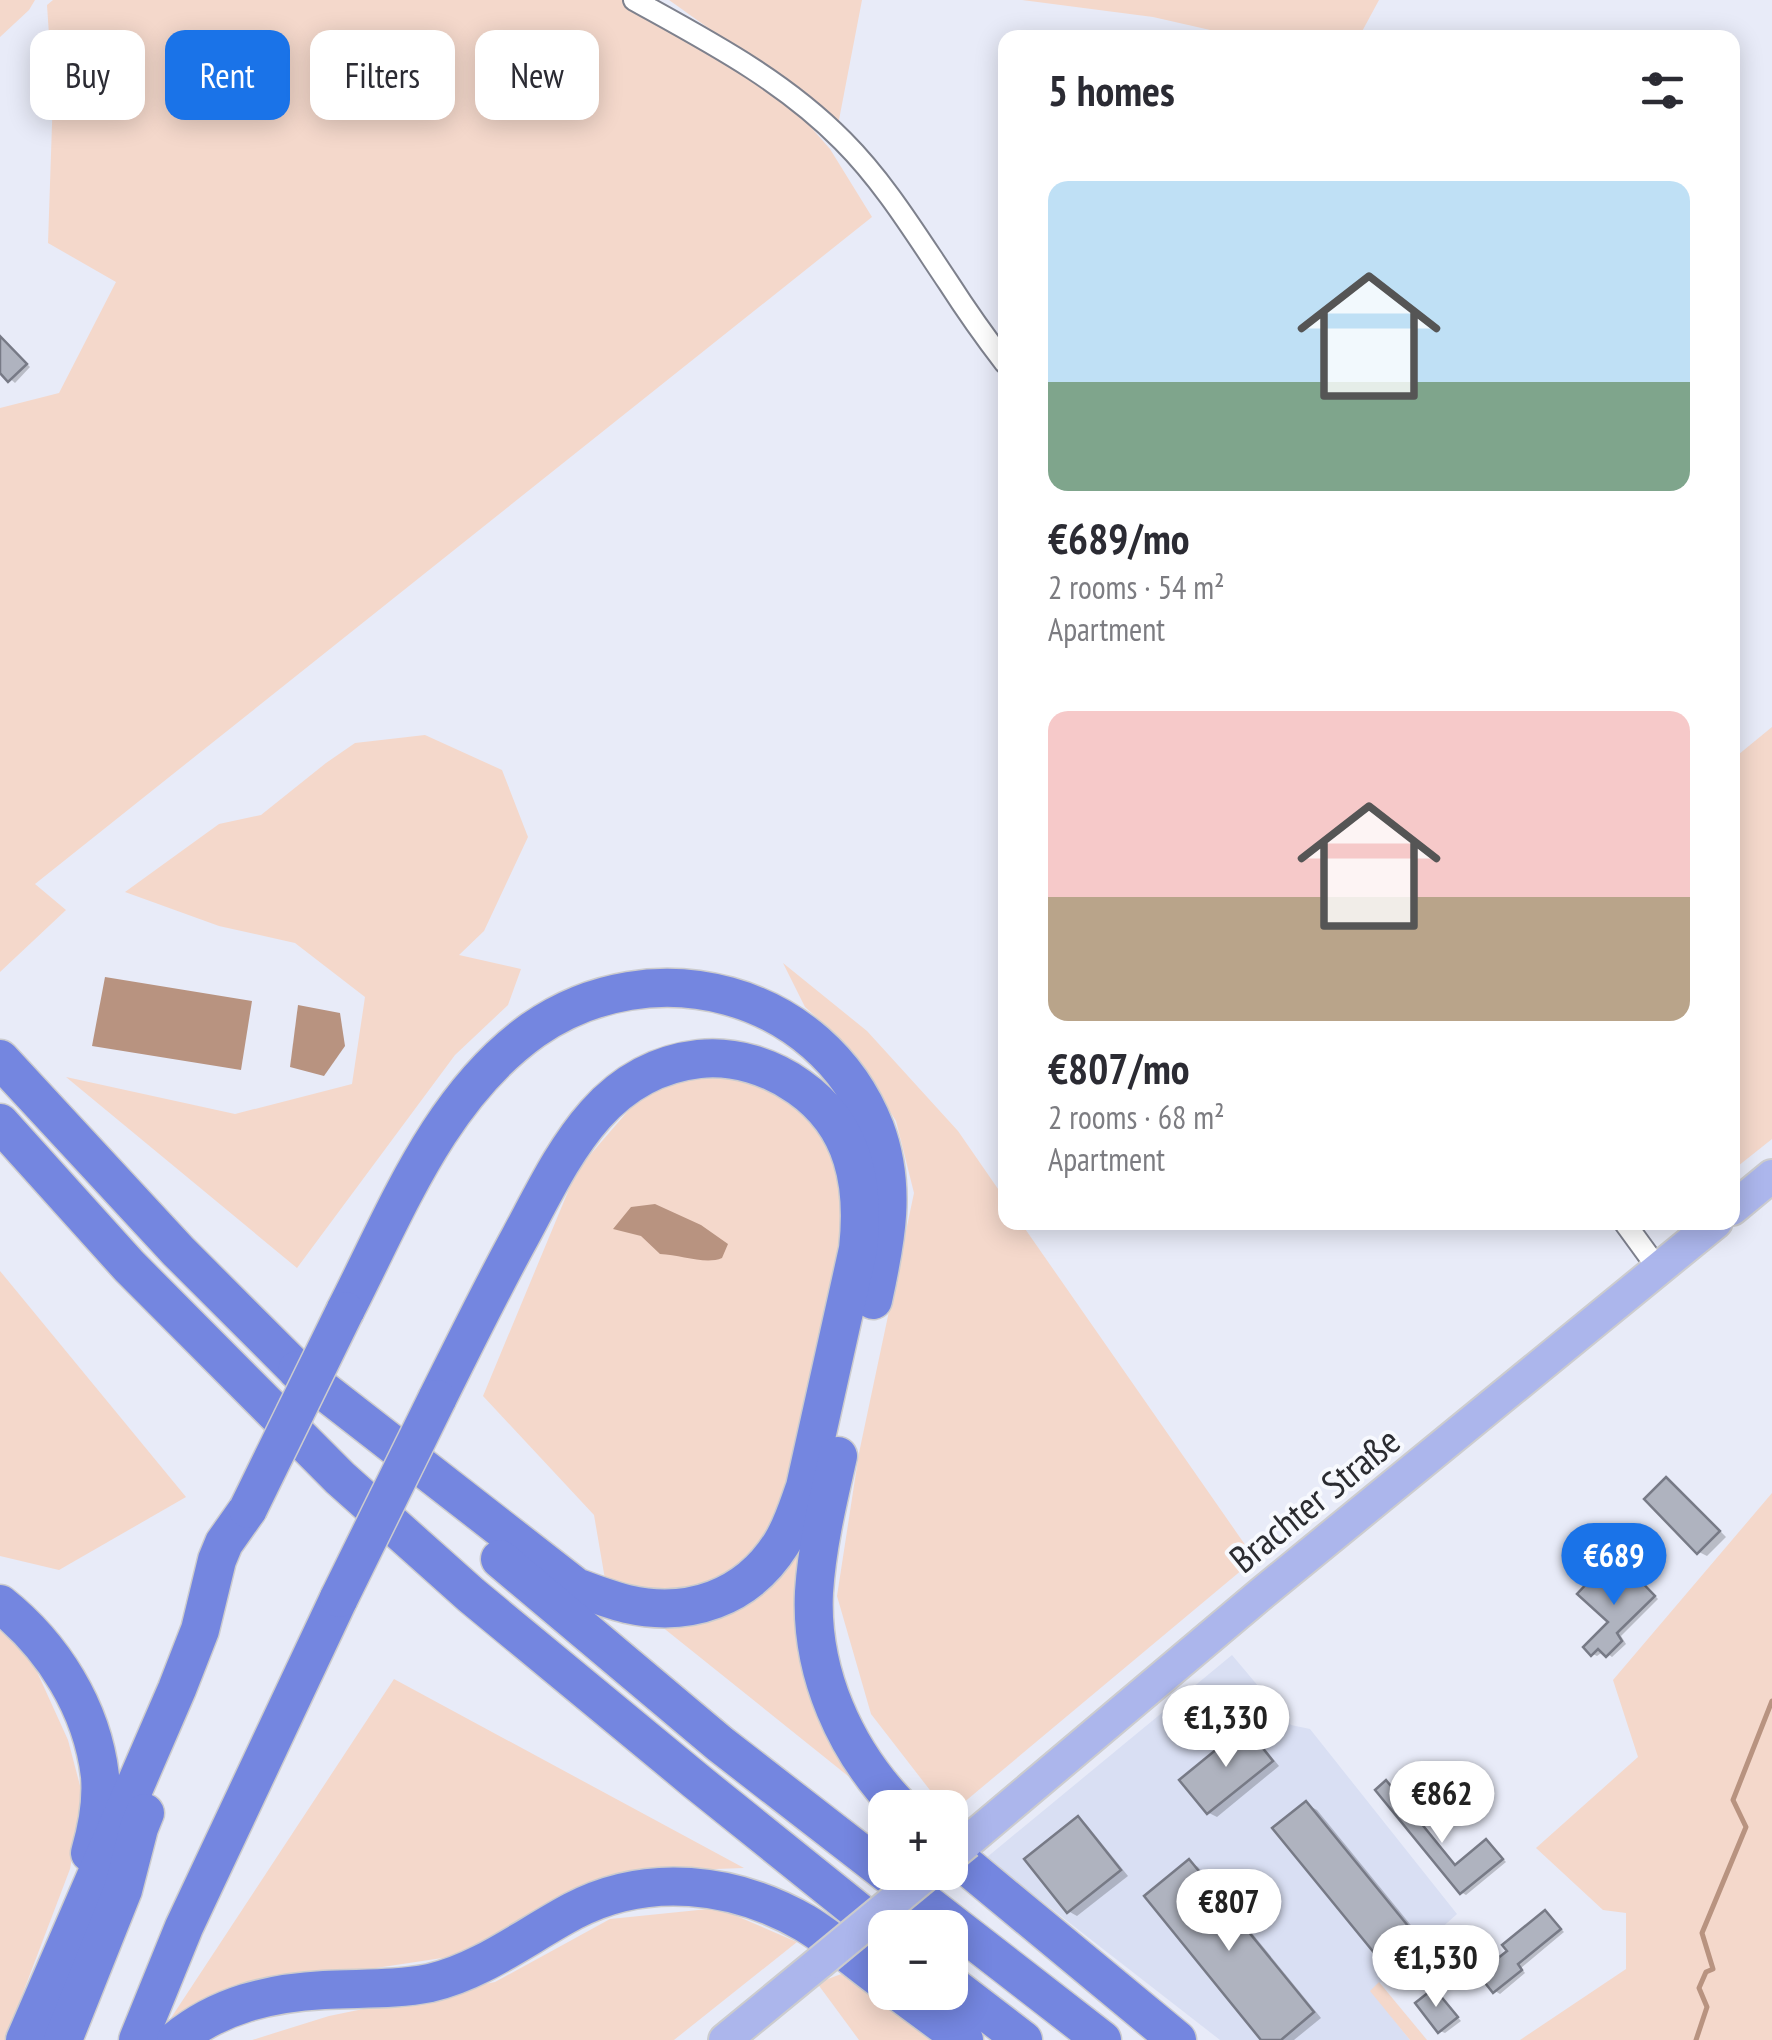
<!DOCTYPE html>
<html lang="en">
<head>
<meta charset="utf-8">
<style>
	:root { --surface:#fff; --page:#f2f2f3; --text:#2b2b33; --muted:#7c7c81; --accent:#1a73e8 }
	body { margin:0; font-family:"PT Sans Narrow",sans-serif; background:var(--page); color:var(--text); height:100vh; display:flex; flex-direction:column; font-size:38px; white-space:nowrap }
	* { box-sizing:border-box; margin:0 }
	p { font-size:32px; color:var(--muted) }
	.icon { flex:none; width:55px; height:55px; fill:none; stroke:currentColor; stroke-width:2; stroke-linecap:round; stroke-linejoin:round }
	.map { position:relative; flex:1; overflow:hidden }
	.drawer { position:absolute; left:998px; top:30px; width:742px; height:1200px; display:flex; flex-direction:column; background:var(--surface); border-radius:20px; box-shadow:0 5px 25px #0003 }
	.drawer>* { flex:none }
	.banner { position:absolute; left:30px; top:30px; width:818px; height:90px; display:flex; gap:20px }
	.tools { position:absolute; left:868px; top:1790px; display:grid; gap:20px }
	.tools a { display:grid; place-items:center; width:100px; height:100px; border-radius:20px; background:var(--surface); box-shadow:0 5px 25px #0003; font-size:50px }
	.price { position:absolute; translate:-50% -85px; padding:0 22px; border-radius:35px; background:#fff; color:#222; font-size:32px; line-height:65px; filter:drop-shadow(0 2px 5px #0008) }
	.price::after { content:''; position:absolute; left:50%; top:60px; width:30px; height:22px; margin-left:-15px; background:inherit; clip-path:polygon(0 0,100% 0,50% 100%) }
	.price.selected { background:var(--accent); color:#fff }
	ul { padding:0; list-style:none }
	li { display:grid; align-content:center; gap:20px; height:530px; padding:0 50px }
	li span { display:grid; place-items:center; height:310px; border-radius:20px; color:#555 }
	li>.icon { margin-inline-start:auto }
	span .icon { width:180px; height:180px; fill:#fffc; stroke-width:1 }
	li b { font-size:42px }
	h2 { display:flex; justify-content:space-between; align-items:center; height:120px; padding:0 50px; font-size:42px }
	.chip { padding:0 35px; border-radius:20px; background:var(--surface); box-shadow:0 5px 25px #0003; font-size:35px; line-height:90px }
	.chip.selected { background:var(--accent); color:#fff }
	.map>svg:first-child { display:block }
	.built { fill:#d9dff3 }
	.green { fill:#f4d8cb }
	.water { fill:#b89380 }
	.shadow { fill:#0003 }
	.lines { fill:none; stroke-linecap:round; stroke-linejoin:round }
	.stream { stroke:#b89380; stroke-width:5 }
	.building { fill:#afb3bf; stroke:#777a86; stroke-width:2.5 }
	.street-casing { stroke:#7e818d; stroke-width:24 }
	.primary-casing { stroke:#ccccce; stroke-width:36 }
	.highway-casing { stroke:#ccccce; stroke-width:41 }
	.street { stroke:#fff; stroke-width:20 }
	.primary { stroke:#acb6ec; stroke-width:32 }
	.highway { stroke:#7486e0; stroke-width:38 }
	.primary-bridge-casing { stroke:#ccccce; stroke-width:36; stroke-linecap:butt }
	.highway-bridge-casing { stroke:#ccccce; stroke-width:41; stroke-linecap:butt }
	.primary-bridge { stroke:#acb6ec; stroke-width:32 }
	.highway-bridge { stroke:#7486e0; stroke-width:38 }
	.labels { text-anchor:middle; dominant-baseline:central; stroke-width:8; stroke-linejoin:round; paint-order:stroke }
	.street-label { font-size:38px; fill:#2b2c31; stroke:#f7f9fe }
</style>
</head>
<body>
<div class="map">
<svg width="1772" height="2040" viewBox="0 0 1772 2040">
	<rect width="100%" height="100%" fill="#e8ebf8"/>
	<polygon class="built" points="1232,1655 1291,1725 1310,1729 1457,1914 1371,1991 1410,2040 1220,2040 986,1858"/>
	<g class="green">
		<polygon points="0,0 35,0 29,10 0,37"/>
		<polygon points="53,0 645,0 802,117 830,149 872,217 35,884 66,910 0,972 0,408 59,393 116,282 48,243 53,95 47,5"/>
		<polygon points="669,0 862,0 838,125 784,82"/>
		<polygon points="1022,0 1379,0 1359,37 1241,37 1153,17"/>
		<polygon points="1772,727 1772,1139 1733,1170 1733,759"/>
		<polygon points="425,735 502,770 528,837 484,931 459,955 521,969 508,1005 455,1055 297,1268 66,1077 235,1114 352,1084 365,997 295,943 219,926 125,892 219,824 261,815 326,763 355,743"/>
		<polygon points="783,963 867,1031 958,1131 1005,1199 1005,1222 1021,1223 1255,1559 950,1814 950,1808 943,1807 871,1714 837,1596 859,1453 914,1193 896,1121 847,1045 805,1007"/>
		<polygon points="742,1073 777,1087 810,1117 834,1148 847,1203 839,1252 792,1479 771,1534 742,1569 697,1585 647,1592 606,1585 594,1515 483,1396 577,1170 634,1104 684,1074"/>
		<polygon points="0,1271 186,1497 59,1570 0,1556"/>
		<polygon points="1772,1493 1772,2040 1520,2040 1626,1969 1626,1913 1603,1910 1536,1848 1638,1757 1613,1680"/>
		<polygon points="801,1537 797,1609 801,1666 827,1732 858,1784 651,1618"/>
		<polygon points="0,1628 28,1652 68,1740 83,1797 70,1869 5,2040 0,2040"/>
		<polygon points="394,1679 744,1868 660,1871 591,1881 475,1953 343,1973 271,1977 167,2024"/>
		<polygon points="718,1908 797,1942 674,2040 252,2040 329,2016 495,1982 610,1919"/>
		<polygon points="852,1970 946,2040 859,2040 817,1983"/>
		<polygon points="1379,1982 1427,2040 1410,2040 1370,1991"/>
	</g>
	<g class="water">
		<polygon points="105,977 252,1001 241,1070 92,1046"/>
		<polygon points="298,1005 340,1013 345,1046 324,1076 290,1067"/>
		<path d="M 655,1204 L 701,1225 L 728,1244 L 722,1258 C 706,1265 681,1255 660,1254 L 641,1236 L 613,1229 L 631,1207 Z"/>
	</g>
	<g class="shadow">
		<polygon points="0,337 30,367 15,383 0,370"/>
		<polygon points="1667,1480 1675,1485 1726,1537 1707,1556 1699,1552"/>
		<polygon points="1634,1574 1658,1599 1621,1636 1626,1644 1612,1657 1604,1651 1597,1656 1593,1654 1612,1622 1609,1591"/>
		<polygon points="1245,1729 1253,1734 1279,1766 1217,1817 1209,1813"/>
		<polygon points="1391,1786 1456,1866 1487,1842 1506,1862 1466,1895 1461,1892"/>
		<polygon points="1306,1804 1317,1810 1423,1940 1392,1964 1381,1958"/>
		<polygon points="1078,1819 1086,1824 1128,1876 1077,1916 1068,1911"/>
		<polygon points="1190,1862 1198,1867 1321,2018 1294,2040 1265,2040"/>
		<polygon points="1546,1913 1564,1932 1521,1968 1525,1973 1500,1994 1495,1991 1510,1951"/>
		<polygon points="1434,1991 1461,2021 1445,2033 1440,2031"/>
	</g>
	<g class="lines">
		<polyline class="stream" points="1696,2040 1707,2007 1699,1988 1706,1972 1713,1969 1702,1933 1746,1827 1733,1800 1772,1701"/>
	</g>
	<g class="building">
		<polygon points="0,336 27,364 8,382 0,373"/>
		<polygon points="1666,1477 1720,1531 1697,1554 1644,1499"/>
		<polygon points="1629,1569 1655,1596 1617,1633 1622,1641 1606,1657 1598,1649 1591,1656 1583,1647 1608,1622 1577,1594 1594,1576 1608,1589"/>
		<polygon points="1245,1726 1273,1761 1207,1814 1179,1780"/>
		<polygon points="1386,1780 1455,1865 1486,1839 1503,1859 1460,1894 1375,1790"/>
		<polygon points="1306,1801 1413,1932 1380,1960 1272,1828"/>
		<polygon points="1078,1816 1121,1870 1067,1913 1024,1859"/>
		<polygon points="1189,1859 1314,2012 1281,2040 1261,2040 1144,1896"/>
		<polygon points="1545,1910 1561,1929 1518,1964 1522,1970 1493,1993 1478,1974 1507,1951 1502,1945"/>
		<polygon points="1434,1988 1458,2017 1438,2033 1415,2003"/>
	</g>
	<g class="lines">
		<defs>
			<g id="street">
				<path d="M 634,0 C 708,41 783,80 843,141 C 884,182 915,233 948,282 C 966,310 985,337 1005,363"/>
				<polyline points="1624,1222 1659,1270"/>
			</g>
			<g id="primary">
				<polyline points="1732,1209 1772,1176"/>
				<polyline points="967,1842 1261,1594 1716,1222"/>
				<polyline points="725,2040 820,1962"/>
			</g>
			<g id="highway">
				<polyline points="0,1059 178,1251 313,1386"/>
				<polyline points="0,1123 129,1266 340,1478 471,1595 696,1781 885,1933"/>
				<path d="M 345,1311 C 396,1212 439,1097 533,1030 C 652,947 821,990 875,1128 C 897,1186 886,1241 873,1300"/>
				<path d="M 297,1370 L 576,1587 C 592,1593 610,1600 627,1604 C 689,1618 747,1598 781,1544 C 792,1527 798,1506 805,1487 L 858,1249 C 865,1186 855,1126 799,1087 C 771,1067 734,1055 699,1059 C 600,1070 562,1159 520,1237 C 491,1290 464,1345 437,1399"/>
				<path d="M 838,1456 C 828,1500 817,1546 814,1592 C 810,1672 845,1751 901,1808"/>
				<polyline points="500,1559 720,1744 1102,2040"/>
				<path d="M 0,1604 C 53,1646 92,1708 100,1776 C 102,1801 97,1829 90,1853"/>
				<polyline points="950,1852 1177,2040"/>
				<polyline points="950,1984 1023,2040"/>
				<polyline points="899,1992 964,2040"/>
				<polyline points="25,2040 177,1689 200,1630 217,1560 224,1543 248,1509"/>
				<polyline points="63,2040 123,1890 139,1828 145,1813"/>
				<polyline points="138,2040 184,1927 339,1598"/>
				<path d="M 176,2040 C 219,2005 269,1993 324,1990 C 360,1988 395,1990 430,1983 C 482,1971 526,1936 573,1911 C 647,1872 734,1882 805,1923 C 833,1940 859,1963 885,1982"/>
			</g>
		</defs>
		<use href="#street" class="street-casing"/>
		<use href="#primary" class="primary-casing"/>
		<use href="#highway" class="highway-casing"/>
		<use href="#street" class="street"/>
		<use href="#primary" class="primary"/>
		<use href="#highway" class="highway"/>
		<defs>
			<g id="primary-bridge">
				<polyline points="950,1856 967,1842"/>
				<polyline points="820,1962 929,1872"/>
			</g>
			<g id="highway-bridge">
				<polyline points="248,1509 345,1311"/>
				<polyline points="339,1598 437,1399"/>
			</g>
		</defs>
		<use href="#primary-bridge" class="primary-bridge-casing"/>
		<use href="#highway-bridge" class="highway-bridge-casing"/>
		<use href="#primary-bridge" class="primary-bridge"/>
		<use href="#highway-bridge" class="highway-bridge"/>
	</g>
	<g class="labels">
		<g class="street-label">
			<text transform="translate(1314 1499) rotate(-39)">Brachter Straße</text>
		</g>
	</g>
</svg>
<div class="tools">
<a>+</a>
<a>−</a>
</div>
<b class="price selected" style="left:1614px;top:1608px">€689</b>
<b class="price" style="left:1226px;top:1770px">€1,330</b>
<b class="price" style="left:1442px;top:1846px">€862</b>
<b class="price" style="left:1229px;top:1954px">€807</b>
<b class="price" style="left:1436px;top:2010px">€1,530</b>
<div class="banner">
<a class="chip">Buy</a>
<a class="chip selected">Rent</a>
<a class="chip">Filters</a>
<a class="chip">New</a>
</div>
<section class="drawer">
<h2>5 homes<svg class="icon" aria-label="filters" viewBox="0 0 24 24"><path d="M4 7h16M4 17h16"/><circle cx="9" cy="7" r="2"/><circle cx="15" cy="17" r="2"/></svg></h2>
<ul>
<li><span style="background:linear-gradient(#bfe0f5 65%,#7fa58c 0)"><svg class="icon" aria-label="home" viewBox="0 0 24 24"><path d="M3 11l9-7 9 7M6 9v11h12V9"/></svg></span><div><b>€689/mo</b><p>2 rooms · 54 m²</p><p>Apartment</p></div></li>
<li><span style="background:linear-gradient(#f6c9c9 60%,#b9a48a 0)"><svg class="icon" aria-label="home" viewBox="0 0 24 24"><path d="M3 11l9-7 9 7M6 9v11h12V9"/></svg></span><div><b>€807/mo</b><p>2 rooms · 68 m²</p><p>Apartment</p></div></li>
</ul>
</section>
</div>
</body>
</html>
